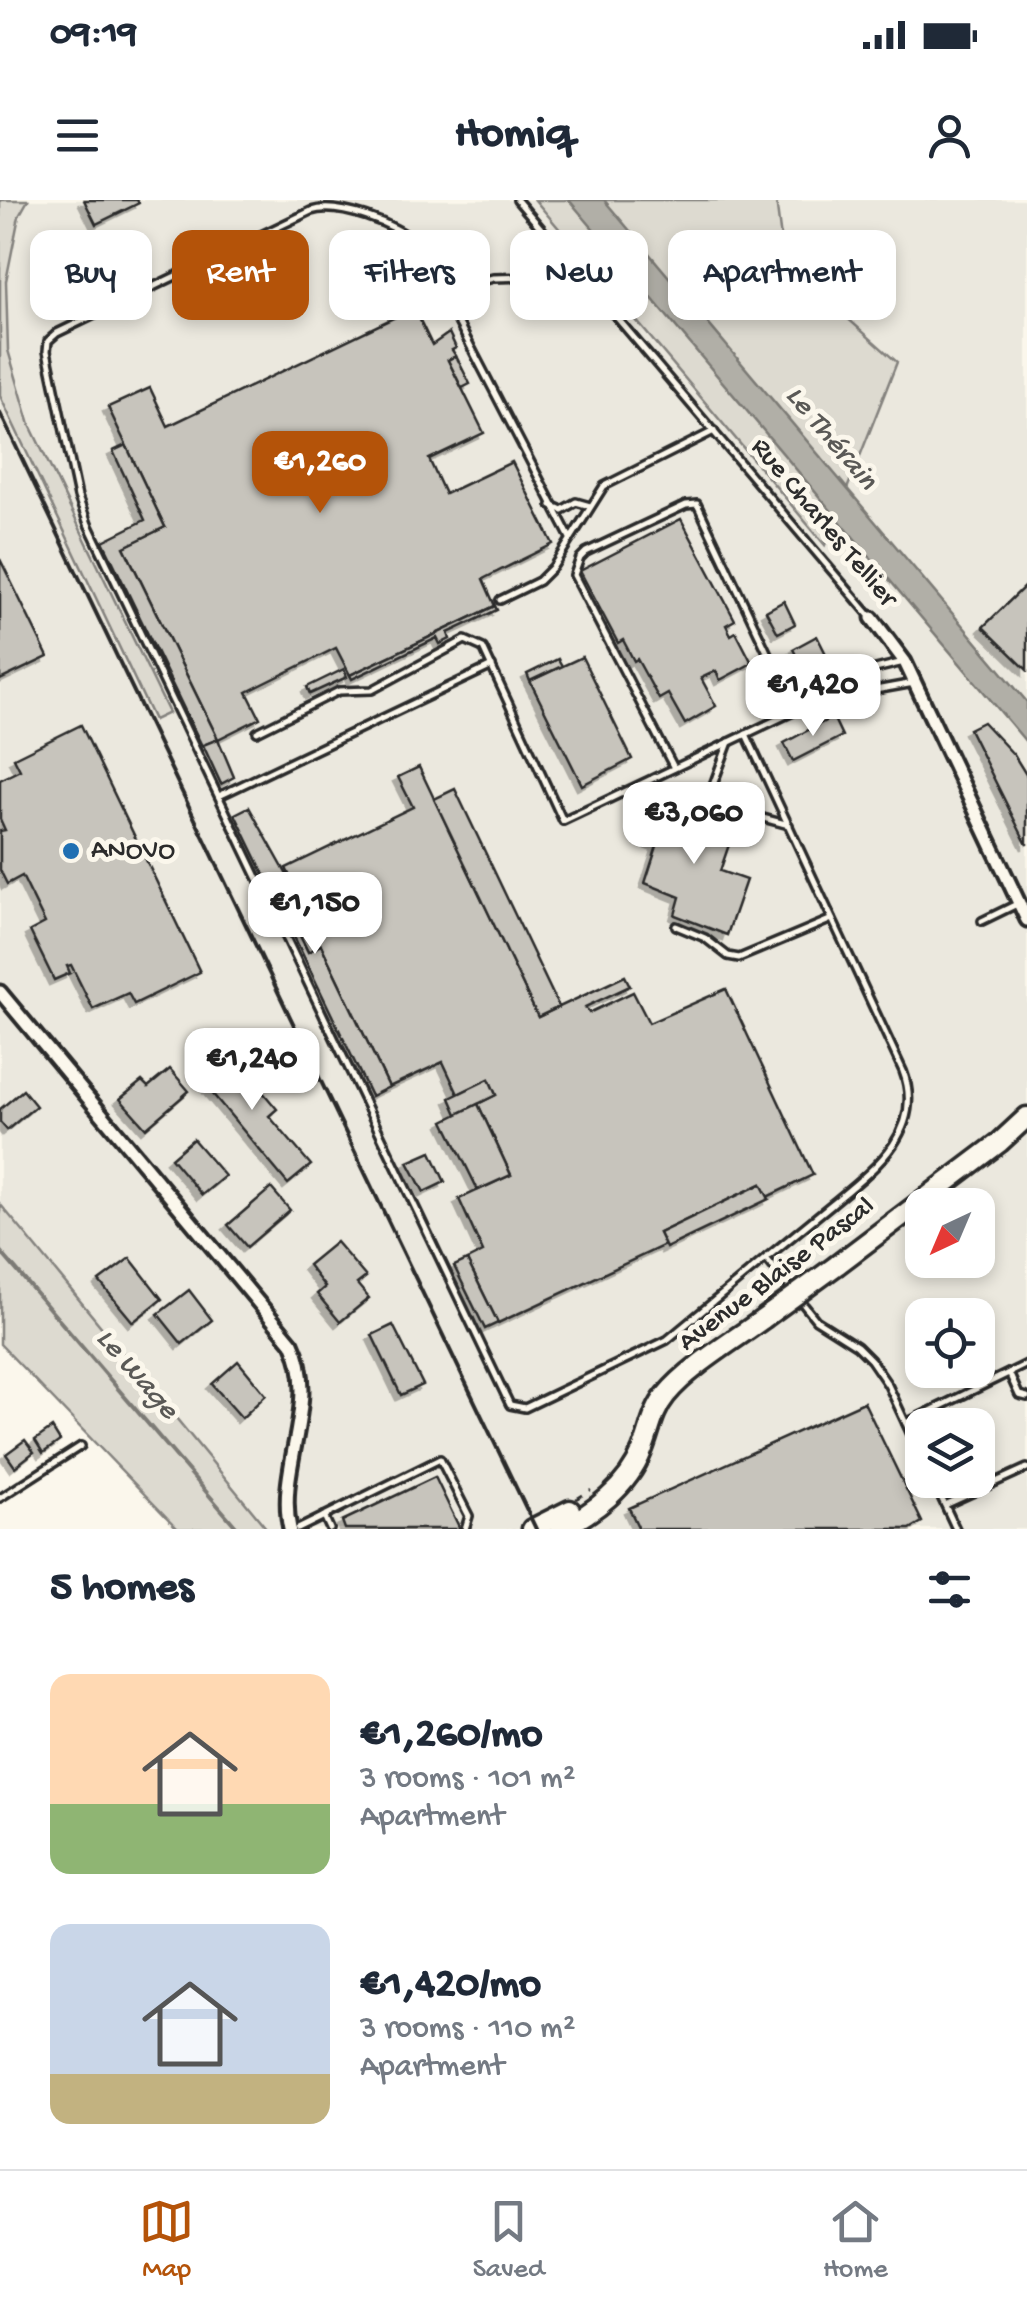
<!DOCTYPE html>
<html lang="en">
<head>
<meta charset="utf-8">
<style>
	:root { --surface:#fff; --page:#f6f6f7; --text:#1f2937; --muted:#747a83; --line:#e0e1e3; --accent:#b45309 }
	body { margin:0; font-family:"Gochi Hand",sans-serif; background:var(--page); color:var(--text); height:100vh; display:flex; flex-direction:column; font-size:38px; white-space:nowrap }
	* { box-sizing:border-box; margin:0 }
	p { font-size:32px; color:var(--muted) }
	.icon { flex:none; width:55px; height:55px; fill:none; stroke:currentColor; stroke-width:2; stroke-linecap:round; stroke-linejoin:round }
	.map { position:relative; height:1329px; overflow:hidden }
	.details { display:flex; flex-direction:column; background:var(--surface); flex:1 }
	.details>* { flex:none }
	.banner { position:absolute; left:30px; top:30px; width:968px; height:90px; display:flex; gap:20px }
	.needle { width:65px; rotate:224deg }
	.fabs { position:absolute; left:905px; top:988px; display:grid; gap:20px }
	.fabs a { display:grid; place-items:center; width:90px; height:90px; border-radius:20px; background:var(--surface); box-shadow:0 5px 15px #0003; font-size:50px }
	.price { position:absolute; translate:-50% -85px; padding:0 22px; border-radius:20px; background:#fff; color:#222; font-size:32px; line-height:65px; filter:drop-shadow(0 2px 5px #0008) }
	.price::after { content:''; position:absolute; left:50%; top:60px; width:30px; height:22px; margin-left:-15px; background:inherit; clip-path:polygon(0 0,100% 0,50% 100%) }
	.price.selected { background:var(--accent); color:#fff }
	ul { padding:0; list-style:none }
	li { display:flex; align-items:center; gap:30px; height:250px; padding:0 50px }
	li span { display:grid; place-items:center; flex:none; width:280px; height:200px; border-radius:20px; color:#555 }
	li>.icon { margin-inline-start:auto }
	span .icon { width:120px; height:120px; fill:#fffc; stroke-width:1 }
	li b { font-size:42px }
	h2 { display:flex; justify-content:space-between; align-items:center; height:120px; padding:0 50px; font-size:42px }
	.tag { padding:0 35px; border-radius:20px; background:var(--surface); box-shadow:0 5px 15px #0003; font-size:35px; line-height:90px }
	.tag.selected { background:var(--accent); color:#fff }
	.status { display:flex; justify-content:space-between; align-items:center; height:70px; padding:0 50px; background:var(--surface); direction:ltr }
	.status svg { height:28px; fill:currentColor }
	header { display:flex; justify-content:space-between; align-items:center; height:130px; padding:0 50px; background:var(--surface); font-size:45px; font-weight:700 }
	.tabs { display:flex; justify-content:space-around; align-items:center; height:140px; border-top:2px solid var(--line); background:var(--surface); font-size:28px; color:var(--muted) }
	.tabs a { display:grid; justify-items:center; gap:5px }
	.tabs .selected { color:var(--accent) }
	.map>svg:first-child { display:block }
	.built { fill:#ebe8de; fill-rule:evenodd }
	.green { fill:#dddad0; stroke:#84827e; stroke-width:2.5 }
	.water { fill:#b1afa7; stroke:#7b7a75; stroke-width:2.5 }
	.lines { fill:none; stroke-linecap:round; stroke-linejoin:round }
	.stream { stroke:#7b7a75; stroke-width:4 }
	.building { fill:#c7c4bc; stroke:#2b2b2b; stroke-width:2.5; filter:url(#shadow) }
	.lane-casing { stroke:#2b2b2b; stroke-width:12 }
	.street-casing { stroke:#2b2b2b; stroke-width:19 }
	.primary-casing { stroke:#2b2b2b; stroke-width:25 }
	.path { stroke:#2b2b2b; stroke-width:2.5; stroke-dasharray:8 8; stroke-linecap:butt }
	.lane { stroke:#fbf7ec; stroke-width:5 }
	.street { stroke:#fbf7ec; stroke-width:11 }
	.primary { stroke:#fbf7ec; stroke-width:18 }
	.rail { stroke:#2b2b2b; stroke-width:4 }
	.primary-bridge-casing { stroke:#2b2b2b; stroke-width:25; stroke-linecap:butt }
	.primary-bridge { stroke:#fbf7ec; stroke-width:18 }
	.poi-dot { fill:#1f6fb2; stroke:#fbf7ec; stroke-width:4 }
	.labels { text-anchor:middle; dominant-baseline:central; stroke-width:10; stroke-linejoin:round; paint-order:stroke }
	.street-label { font-size:28px; fill:#2b2b2b; stroke:#fbf7ec }
	.poi-label { font-size:28px; fill:#2b2b2b; stroke:#fbf7ec; text-anchor:start }
	.water-label { font-size:30px; font-style:italic; fill:#5a5956; stroke:#fbf7ec }
</style>
</head>
<body>
<div class="status"><b>09:19</b><svg viewBox="0 0 49 12"><path d="M0 12V9h3v3zM5 12V6h3v6zM10 12V3h3v9zM15 12V0h3v12zM26 1h20v11H26zM47 4h2v5h-2z"/></svg></div>
<header><svg class="icon" aria-label="menu" viewBox="0 0 24 24"><path d="M4 6h16M4 12h16M4 18h16"/></svg>Homiq<svg class="icon" aria-label="person" viewBox="0 0 24 24"><circle cx="12" cy="8" r="4"/><path d="M4 21q1-7 8-7t8 7"/></svg></header>
<div class="map">
<svg width="1027" height="1329" viewBox="0 0 1027 1329">
	<defs>
		<filter id="shadow"><feDropShadow dx="-5" dy="5" stdDeviation="0" flood-color="#0004"/></filter>
	</defs>
	<rect width="100%" height="100%" fill="#fbf7ec"/>
	<filter id="ink" filterUnits="userSpaceOnUse"><feTurbulence type="fractalNoise" baseFrequency=".01" numOctaves="2"/><feDisplacementMap in="SourceGraphic" scale="20" xChannelSelector="R" yChannelSelector="G"/><feConvolveMatrix kernelMatrix="1 2 1 2 8 2 1 2 1" color-interpolation-filters="sRGB"/></filter>
	<g filter="url(#ink)">
		<path class="built" d="M 0,0 L 1027,0 L 1027,1329 L 267,1329 L 0,1004 ZM 922,1005 L 978,1005 L 978,1060 L 922,1060 ZM 922,1115 L 978,1115 L 978,1170 L 922,1170 ZM 922,1225 L 978,1225 L 978,1280 L 922,1280 Z"/>
		<g class="green">
			<polygon points="0,0 28,0 19,16 6,81 8,150 30,225 169,513 154,520 0,196"/>
			<polygon points="535,0 776,0 784,62 897,162 825,345"/>
			<polygon points="0,1004 26,1035 267,1329 178,1329 0,1144"/>
		</g>
		<polygon class="water" points="569,0 604,0 1027,502 1027,543"/>
		<g class="lines">
			<polyline class="stream" points="0,1051 238,1329"/>
		</g>
		<g class="building">
			<polygon points="84,0 137,0 139,3 96,24"/>
			<polygon points="414,108 432,145 449,133 456,148 452,150 456,156 448,160 484,233 429,259 445,294 512,262 553,344 483,379 495,406 350,475 336,448 247,492 260,518 218,539 124,347 165,327 108,207 150,188 168,226"/>
			<polygon points="456,156 470,184 462,188 448,160"/>
			<polygon points="126,245 165,327 124,347 218,539 202,546 103,341 145,320 113,251"/>
			<polygon points="681,319 735,420 726,425 731,435 736,432 752,463 720,480 716,471 701,478 716,506 685,524 668,494 659,499 637,459 634,461 623,440 618,443 580,371"/>
			<polygon points="0,359 48,457 0,480"/>
			<polygon points="1027,384 1027,470 983,427"/>
			<polygon points="784,401 795,424 778,433 766,411"/>
			<polygon points="495,406 497,410 448,433 450,439 440,444 437,438 352,479 350,475"/>
			<polygon points="817,436 829,460 805,473 793,449"/>
			<polygon points="582,457 632,559 582,585 530,481"/>
			<polygon points="558,459 562,466 530,481 527,474"/>
			<polygon points="344,469 347,477 310,494 307,487"/>
			<polygon points="833,517 842,536 793,561 784,543"/>
			<polygon points="983,522 1014,555 1027,576 1027,645 969,529"/>
			<polygon points="81,525 200,772 134,804 128,793 93,809 71,765 67,766 70,773 54,780 30,731 45,723 22,676 7,684 0,670 0,631 5,630 0,619 0,580 20,570 14,558"/>
			<polygon points="218,539 234,577 221,584 203,545"/>
			<polygon points="419,567 538,817 625,776 630,786 585,807 589,813 633,792 649,823 726,789 813,975 767,997 761,984 659,1033 665,1045 498,1123 467,1060 483,1052 459,999 511,975 478,904 496,895 489,879 458,894 443,862 389,887 321,745 308,752 286,707 301,700 286,668 413,607 398,577"/>
			<polygon points="455,589 559,807 538,817 434,599"/>
			<polygon points="665,599 700,611 697,621 733,633 720,671 746,680 727,735 675,715 680,697 645,683 657,646 649,643"/>
			<polygon points="249,607 301,700 286,707 308,752 321,745 389,887 371,896 235,614"/>
			<polygon points="226,848 277,909 269,916 311,965 288,984 196,874"/>
			<polygon points="170,869 189,891 146,928 120,899 142,881 148,887"/>
			<polygon points="489,879 496,895 457,914 450,898"/>
			<polygon points="23,890 36,906 7,930 0,922 0,909"/>
			<polygon points="478,904 511,975 478,990 444,921"/>
			<polygon points="193,939 225,976 202,995 171,958"/>
			<polygon points="431,952 445,982 424,992 408,962"/>
			<polygon points="761,984 769,999 666,1048 659,1033"/>
			<polygon points="271,988 290,1010 247,1047 228,1025"/>
			<polygon points="336,1042 366,1077 357,1084 369,1098 340,1122 317,1094 325,1087 308,1065"/>
			<polygon points="130,1058 162,1099 133,1122 99,1081"/>
			<polygon points="467,1060 498,1123 485,1129 454,1066"/>
			<polygon points="189,1090 212,1120 182,1144 158,1114"/>
			<polygon points="393,1125 423,1185 401,1195 372,1135"/>
			<polygon points="238,1161 266,1195 242,1218 212,1184"/>
			<polygon points="864,1202 922,1322 910,1329 639,1329 629,1308"/>
			<polygon points="52,1228 60,1241 43,1253 35,1240"/>
			<polygon points="25,1240 34,1252 15,1267 6,1254"/>
			<polygon points="435,1277 460,1329 345,1329 342,1321"/>
		</g>
		<g class="lines">
			<defs>
				<g id="lane">
					<polyline points="517,0 871,417"/>
					<polyline points="442,87 454,89 493,78 582,76"/>
					<polyline points="551,305 562,310 576,302 590,306"/>
					<path d="M 570,338 L 417,43 C 397,24 337,2 311,11 L 57,133 L 48,141 L 47,151 L 78,297 L 88,324 L 510,1205 L 525,1208 L 667,1140 L 766,1058 L 816,1120 L 857,1146 L 871,1160 L 888,1185 L 922,1258"/>
					<polyline points="500,400 539,381 553,367 604,286 714,231"/>
					<path d="M 795,511 C 817,480 868,471 904,462"/>
					<polyline points="257,532 339,491 372,490 465,440 483,448 563,621 795,511 811,511 842,496 914,483"/>
					<path d="M 746,534 L 903,871 C 926,931 872,971 832,1004 C 810,1022 788,1040 766,1058"/>
					<polyline points="729,542 713,585 716,601 726,608 789,625"/>
					<polyline points="674,568 574,375 580,358 586,352 686,305 697,304 795,511"/>
					<polyline points="219,596 492,466"/>
					<polyline points="982,721 1019,703"/>
					<polyline points="676,726 705,738 728,756 739,758 832,719"/>
					<polyline points="1009,1173 1019,1195 1027,1197"/>
					<polyline points="906,1223 1027,1164"/>
					<polyline points="933,1280 956,1329"/>
					<polyline points="0,1298 81,1246"/>
					<polyline points="945,1305 1027,1268"/>
					<polyline points="324,1316 330,1329"/>
					<polyline points="298,1329 440,1259 469,1316 465,1329"/>
				</g>
				<g id="street">
					<polyline points="872,418 905,462 1027,720"/>
					<path d="M 0,792 L 292,1143 C 321,1202 276,1268 290,1329"/>
				</g>
				<g id="primary">
					<polyline points="837,1065 1000,942 1027,917"/>
					<polyline points="532,1329 570,1310"/>
					<path d="M 560,1329 C 593,1313 628,1287 642,1251 C 650,1232 652,1212 666,1195 C 689,1167 733,1141 763,1119"/>
				</g>
			</defs>
			<use href="#lane" class="lane-casing"/>
			<use href="#street" class="street-casing"/>
			<use href="#primary" class="primary-casing"/>
			<polyline class="path" points="576,1299 591,1290"/>
			<use href="#lane" class="lane"/>
			<use href="#street" class="street"/>
			<use href="#primary" class="primary"/>
			<polyline class="rail" points="0,213 536,1329"/>
			<defs>
				<polyline id="primary-bridge" points="763,1119 837,1065"/>
			</defs>
			<use href="#primary-bridge" class="primary-bridge-casing"/>
			<use href="#primary-bridge" class="primary-bridge"/>
		</g>
	</g>
	<circle class="poi-dot" cx="71" cy="651" r="10"/>
	<g class="labels">
		<g class="street-label">
			<text transform="translate(823 323) rotate(50)">Rue Charles Tellier</text>
			<text transform="translate(777 1075) rotate(-37)">Avenue Blaise Pascal</text>
		</g>
		<g class="poi-label">
			<text x="91" y="651">ANOVO</text>
		</g>
		<g class="water-label">
			<text transform="translate(830 239) rotate(50)">Le Thérain</text>
			<text transform="translate(136 1175) rotate(49)">Le Wage</text>
		</g>
	</g>
</svg>
<div class="fabs">
<a><svg class="needle" viewBox="-14 -14 28 28"><path d="M0-13l5 13h-10z" fill="#e53935"/><path d="M0 13l5-13h-10z" fill="#747a83"/></svg></a>
<a><svg class="icon" aria-label="locate" viewBox="0 0 24 24"><circle cx="12" cy="12" r="6"/><path d="M12 2v4M12 18v4M2 12h4M18 12h4"/></svg></a>
<a><svg class="icon" aria-label="layers" viewBox="0 0 24 24"><path d="M12 4l9 5-9 5-9-5zM3 14l9 5 9-5"/></svg></a>
</div>
<b class="price selected" style="left:320px;top:316px">€1,260</b>
<b class="price" style="left:813px;top:539px">€1,420</b>
<b class="price" style="left:694px;top:667px">€3,060</b>
<b class="price" style="left:315px;top:757px">€1,150</b>
<b class="price" style="left:252px;top:913px">€1,240</b>
<div class="banner">
<a class="tag">Buy</a>
<a class="tag selected">Rent</a>
<a class="tag">Filters</a>
<a class="tag">New</a>
<a class="tag">Apartment</a>
</div>
</div>
<section class="details">
<h2>5 homes<svg class="icon" aria-label="filters" viewBox="0 0 24 24"><path d="M4 7h16M4 17h16"/><circle cx="9" cy="7" r="2"/><circle cx="15" cy="17" r="2"/></svg></h2>
<ul>
<li><span style="background:linear-gradient(#ffd9b3 65%,#8fb573 0)"><svg class="icon" aria-label="home" viewBox="0 0 24 24"><path d="M3 11l9-7 9 7M6 9v11h12V9"/></svg></span><div><b>€1,260/mo</b><p>3 rooms · 101 m²</p><p>Apartment</p></div></li>
<li><span style="background:linear-gradient(#c9d6e8 75%,#c2b280 0)"><svg class="icon" aria-label="home" viewBox="0 0 24 24"><path d="M3 11l9-7 9 7M6 9v11h12V9"/></svg></span><div><b>€1,420/mo</b><p>3 rooms · 110 m²</p><p>Apartment</p></div></li>
</ul>
</section>
<nav class="tabs">
<a class="selected"><svg class="icon" aria-label="map" viewBox="0 0 24 24"><path d="M3 6l6-2 6 2 6-2v14l-6 2-6-2-6 2zM9 4v14M15 6v14"/></svg>Map</a>
<a><svg class="icon" aria-label="saved" viewBox="0 0 24 24"><path d="M7 4h10v16l-5-4-5 4z"/></svg>Saved</a>
<a><svg class="icon" aria-label="home" viewBox="0 0 24 24"><path d="M3 11l9-7 9 7M6 9v11h12V9"/></svg>Home</a>
</nav>
</body>
</html>
